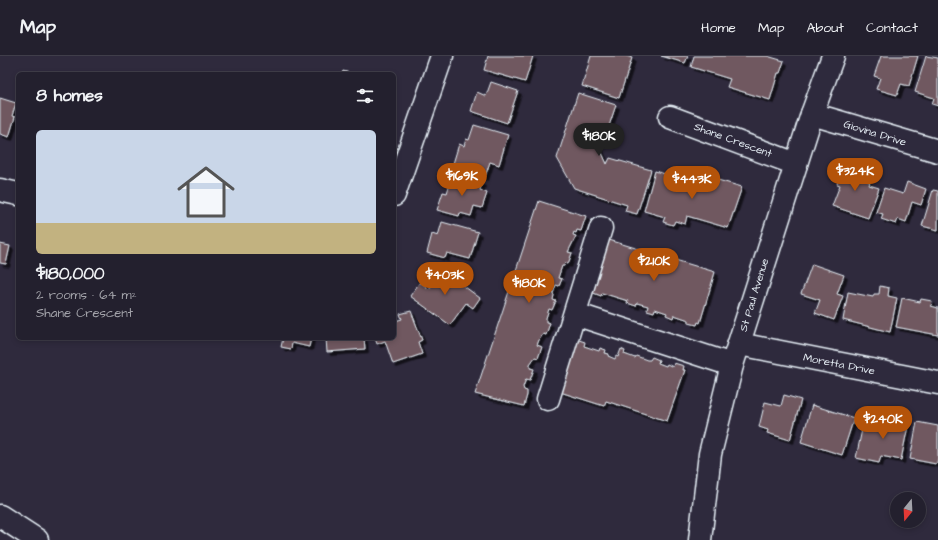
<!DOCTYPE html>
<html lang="en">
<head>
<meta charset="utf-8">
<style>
	:root { --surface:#23202e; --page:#2b2836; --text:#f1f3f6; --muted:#a3a3aa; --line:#403e4a; --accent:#b45309 }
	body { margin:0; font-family:"Architects Daughter",sans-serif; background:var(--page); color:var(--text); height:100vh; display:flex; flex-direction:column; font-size:15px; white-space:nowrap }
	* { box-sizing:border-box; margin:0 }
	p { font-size:13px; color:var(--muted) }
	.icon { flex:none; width:22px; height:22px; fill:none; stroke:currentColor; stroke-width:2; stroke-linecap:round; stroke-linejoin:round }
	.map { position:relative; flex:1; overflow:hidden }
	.drawer { position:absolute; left:16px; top:16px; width:380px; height:268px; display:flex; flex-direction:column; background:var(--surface); border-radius:6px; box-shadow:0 2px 6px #0003,0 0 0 1px var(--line) }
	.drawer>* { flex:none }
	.needle { width:26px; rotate:198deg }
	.fabs { position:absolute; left:890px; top:436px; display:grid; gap:8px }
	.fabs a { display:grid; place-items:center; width:36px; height:36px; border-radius:50%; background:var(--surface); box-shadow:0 2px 6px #0003,0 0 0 1px var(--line); font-size:20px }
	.price { position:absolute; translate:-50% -34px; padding:0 9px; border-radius:14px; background:var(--accent); color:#fff; font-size:13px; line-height:26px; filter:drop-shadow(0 1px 2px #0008) }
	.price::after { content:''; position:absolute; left:50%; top:24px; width:12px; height:9px; margin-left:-6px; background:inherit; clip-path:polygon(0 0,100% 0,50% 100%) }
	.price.current { background:#222; color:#fff }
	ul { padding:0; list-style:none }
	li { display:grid; align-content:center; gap:8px; height:212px; padding:0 20px }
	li+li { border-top:1px solid var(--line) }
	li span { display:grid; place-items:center; height:124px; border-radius:6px; color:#555 }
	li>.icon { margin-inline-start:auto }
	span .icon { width:72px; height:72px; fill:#fffc; stroke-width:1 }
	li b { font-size:17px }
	h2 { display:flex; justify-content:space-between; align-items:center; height:48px; padding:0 20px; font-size:17px }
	header { display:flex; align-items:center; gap:24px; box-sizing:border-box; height:56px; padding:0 20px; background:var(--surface); border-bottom:1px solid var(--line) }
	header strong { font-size:19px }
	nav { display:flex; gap:22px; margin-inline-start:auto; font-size:14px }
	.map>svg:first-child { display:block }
	.building { fill:#705960; stroke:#e8f1f8; filter:url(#shadow) }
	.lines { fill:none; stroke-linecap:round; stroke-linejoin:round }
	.minor-casing { stroke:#e8f1f8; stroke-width:25 }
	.major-casing { stroke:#e8f1f8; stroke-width:25 }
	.minor { stroke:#2f2a3d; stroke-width:22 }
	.major { stroke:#2f2a3d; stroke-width:22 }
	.labels { text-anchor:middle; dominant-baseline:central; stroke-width:4; stroke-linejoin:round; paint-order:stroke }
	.street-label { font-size:11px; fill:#e8f1f8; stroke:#2f2a3d }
</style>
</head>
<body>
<header>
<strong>Map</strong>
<nav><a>Home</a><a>Map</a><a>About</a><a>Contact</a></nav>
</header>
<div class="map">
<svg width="938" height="484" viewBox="0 0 938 484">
	<defs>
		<filter id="shadow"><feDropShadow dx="3.5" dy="3.5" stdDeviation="0" flood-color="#0009"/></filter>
	</defs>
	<rect width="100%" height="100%" fill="#2f2a3d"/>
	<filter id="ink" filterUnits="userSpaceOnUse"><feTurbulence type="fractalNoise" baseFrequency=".025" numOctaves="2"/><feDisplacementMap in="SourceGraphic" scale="8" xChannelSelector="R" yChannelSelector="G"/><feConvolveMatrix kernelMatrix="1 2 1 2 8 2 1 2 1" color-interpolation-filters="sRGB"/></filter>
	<g filter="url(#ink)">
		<g class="building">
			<polygon points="488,0 533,0 525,26 484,14"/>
			<polygon points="591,0 626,0 632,2 619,42 582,30"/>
			<polygon points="661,0 688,0 685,7"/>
			<polygon points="694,0 767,0 784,5 780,17 778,17 770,44 727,31 730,23 691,11"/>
			<polygon points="881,0 918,0 909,30 901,28 897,39 876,33 880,22 874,20"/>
			<polygon points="926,0 938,2 938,50 932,48 934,42 915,36"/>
			<polygon points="343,15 354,18 342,18"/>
			<polygon points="491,26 518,35 507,67 471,55 477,36 486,40"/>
			<polygon points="578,37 616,49 603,88 597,86 607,108 610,102 651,114 637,158 625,155 627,149 574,132 557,102"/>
			<polygon points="0,42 16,47 12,60 15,61 9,81 0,78"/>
			<polygon points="474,69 508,79 499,109 490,106 485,121 452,111 459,88 464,90 466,83 469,84"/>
			<polygon points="844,107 866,115 863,123 870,126 869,129 879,132 868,162 832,150 840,129 837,128"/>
			<polygon points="655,115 695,127 697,118 742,131 728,172 687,160 685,168 675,165 673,169 663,166 665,161 644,155"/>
			<polygon points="453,118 482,127 480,134 487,137 482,152 474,150 471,160 460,157 459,160 437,154 443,136 447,137"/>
			<polygon points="907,126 926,133 921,149 912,146 906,166 898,163 896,168 881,163 883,158 876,156 884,132 903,138"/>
			<polygon points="933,134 938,135 938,174 922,170"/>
			<polygon points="539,145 586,160 581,175 577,174 576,177 574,176 573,179 576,180 568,196 572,197 568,208 565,207 564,210 562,210 558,222 562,223 559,230 556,229 553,238 554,239 553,244 556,245 552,254 549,253 546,262 546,266 550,267 546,279 543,278 539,284 537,289 542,291 538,302 535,301 530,308 530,312 534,313 530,324 526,323 523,331 524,334 527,335 527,339 524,350 475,338"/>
			<polygon points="442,166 478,176 470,203 447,197 445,202 427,197 432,178 438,180"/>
			<polygon points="609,184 715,216 700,267 698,266 697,269 689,267 689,264 674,259 673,262 666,259 667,257 655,253 654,256 647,254 648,250 637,247 636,250 627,247 628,245 602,237 601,240 591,236"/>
			<polygon points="0,188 10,190 6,208 0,207"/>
			<polygon points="812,208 844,219 837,238 843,240 834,264 815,257 820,244 801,238"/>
			<polygon points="438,211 480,242 473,252 466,247 450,269 410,240 420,226 429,233 431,230 429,228 433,223 432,221"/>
			<polygon points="880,230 889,232 888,240 897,242 890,276 843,264 848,236 873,241 874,238 879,238"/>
			<polygon points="902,242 920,246 921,243 932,245 931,250 938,252 938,279 896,271"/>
			<polygon points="411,255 422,284 418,286 422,298 393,308 385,285 377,288 375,282 394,282 394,263 395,265 402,263 400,258"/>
			<polygon points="283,282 311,282 309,291 292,287 291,293 281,291"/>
			<polygon points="326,282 364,282 365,293 327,296"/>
			<polygon points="576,283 585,286 584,290 599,295 600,292 606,294 605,297 609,298 608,300 615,303 616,300 618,301 621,293 625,295 624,298 635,302 636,300 647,304 650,304 652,301 659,304 658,307 666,310 667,308 673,311 674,307 684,310 683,314 685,314 667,365 606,345 604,350 560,336"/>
			<polygon points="784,339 801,344 790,384 767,377 768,374 759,371 765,346 781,350"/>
			<polygon points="812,349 854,362 842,399 801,386"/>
			<polygon points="888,361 909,365 901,404 881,400 879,407 856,402 864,364 887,368"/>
			<polygon points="917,366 938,370 938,403 936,408 910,403"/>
		</g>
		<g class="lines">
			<defs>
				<g id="minor">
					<polyline points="812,58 938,95"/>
					<polyline points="670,61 796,108"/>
					<polyline points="0,134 18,138"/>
					<polyline points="394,139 442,0"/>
					<polyline points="575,258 732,309"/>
					<polyline points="739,288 938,327"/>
					<polyline points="548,343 601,172"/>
					<polyline points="0,460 37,484"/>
				</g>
				<polyline id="major" points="700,484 710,398 732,309 812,58 833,0"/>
			</defs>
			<use href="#minor" class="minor-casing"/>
			<use href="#major" class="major-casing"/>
			<use href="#minor" class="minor"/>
			<use href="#major" class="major"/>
		</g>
	</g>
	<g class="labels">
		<g class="street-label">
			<text transform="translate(875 77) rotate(17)">Giovina Drive</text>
			<text transform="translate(733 84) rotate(20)">Shane Crescent</text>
			<text transform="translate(754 239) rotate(-73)">St Paul Avenue</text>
			<text transform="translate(839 308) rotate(11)">Moretta Drive</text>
		</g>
	</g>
</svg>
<div class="fabs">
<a><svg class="needle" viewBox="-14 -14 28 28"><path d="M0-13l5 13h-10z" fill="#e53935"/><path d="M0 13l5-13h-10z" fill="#a3a3aa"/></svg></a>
</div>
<b class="price current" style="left:599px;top:101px">$180K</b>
<b class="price" style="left:855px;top:136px">$324K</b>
<b class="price" style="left:462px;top:141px">$169K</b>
<b class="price" style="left:692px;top:144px">$443K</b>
<b class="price" style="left:654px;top:226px">$210K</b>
<b class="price" style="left:445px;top:240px">$403K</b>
<b class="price" style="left:529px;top:248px">$180K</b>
<b class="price" style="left:883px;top:384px">$240K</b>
<section class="drawer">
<h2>8 homes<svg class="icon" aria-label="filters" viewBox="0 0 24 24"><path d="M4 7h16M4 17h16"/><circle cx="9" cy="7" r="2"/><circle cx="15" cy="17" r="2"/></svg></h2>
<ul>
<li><span style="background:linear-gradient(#c9d6e8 75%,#c2b280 0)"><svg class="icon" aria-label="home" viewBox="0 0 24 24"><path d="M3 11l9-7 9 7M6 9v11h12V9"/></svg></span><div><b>$180,000</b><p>2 rooms · 64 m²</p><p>Shane Crescent</p></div></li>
</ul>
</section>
</div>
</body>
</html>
